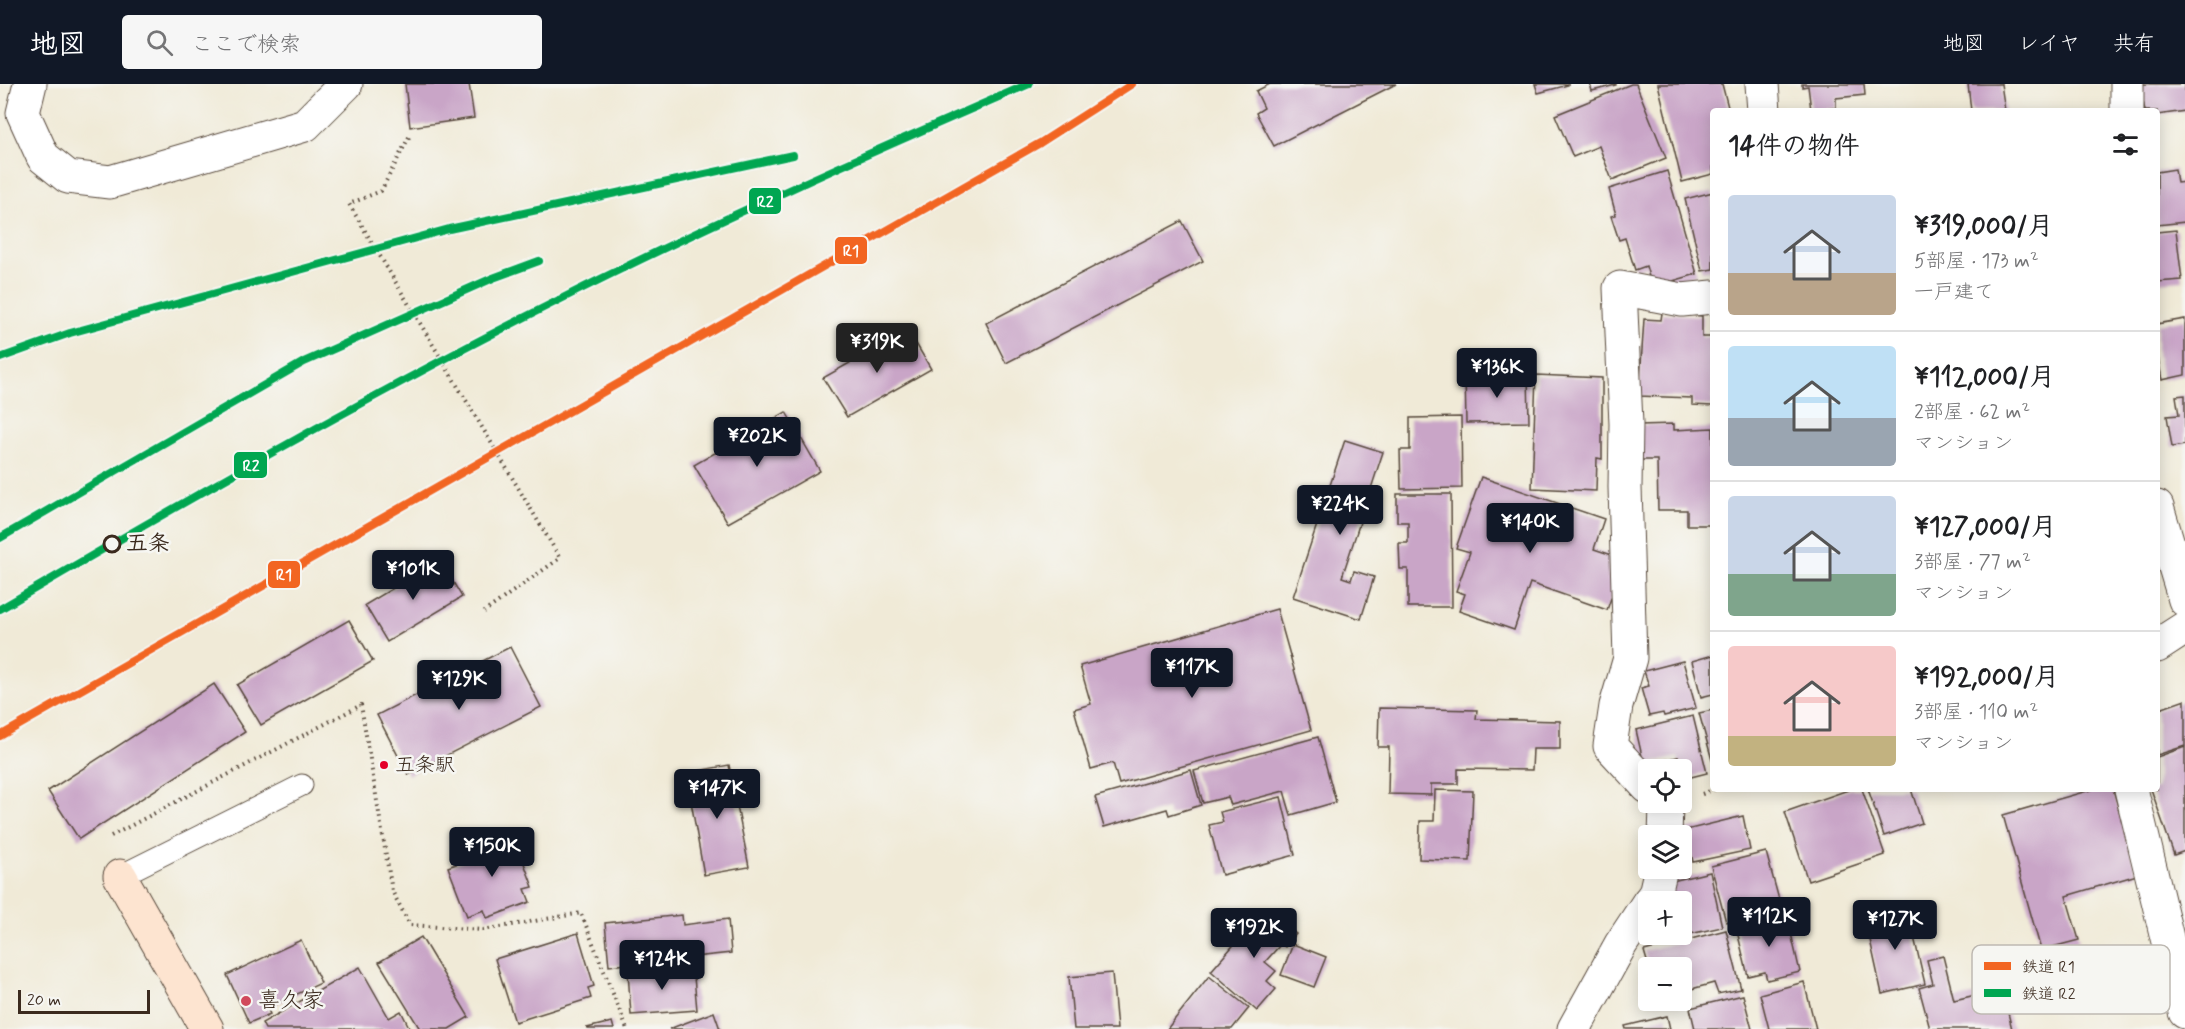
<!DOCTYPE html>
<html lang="ja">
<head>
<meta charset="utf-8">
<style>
	:root { --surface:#fff; --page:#f6f6f6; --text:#202124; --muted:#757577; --line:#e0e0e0; --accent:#111827 }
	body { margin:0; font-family:Mynerve,"Klee One",sans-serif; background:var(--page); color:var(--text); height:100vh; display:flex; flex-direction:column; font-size:22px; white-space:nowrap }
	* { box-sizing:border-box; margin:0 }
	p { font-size:20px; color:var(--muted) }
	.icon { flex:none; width:33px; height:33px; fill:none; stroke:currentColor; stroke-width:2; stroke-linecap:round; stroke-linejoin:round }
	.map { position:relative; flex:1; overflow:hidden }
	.details { position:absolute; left:1710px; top:24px; width:450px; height:684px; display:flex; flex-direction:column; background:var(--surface); border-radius:6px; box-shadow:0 3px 15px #0003 }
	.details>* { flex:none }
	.controls { position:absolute; left:1638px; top:675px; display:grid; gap:12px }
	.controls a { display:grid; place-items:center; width:54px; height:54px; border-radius:6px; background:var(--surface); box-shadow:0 3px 15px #0003; font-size:30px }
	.scale { position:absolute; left:18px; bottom:15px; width:132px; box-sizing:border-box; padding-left:6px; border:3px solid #3b2a1e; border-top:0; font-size:16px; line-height:21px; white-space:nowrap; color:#3b2a1e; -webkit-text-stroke:4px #f6f6f2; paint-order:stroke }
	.price { position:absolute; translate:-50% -51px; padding:0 14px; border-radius:6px; background:var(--accent); color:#fff; font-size:20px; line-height:39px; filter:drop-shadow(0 2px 3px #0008) }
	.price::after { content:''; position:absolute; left:50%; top:36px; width:18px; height:14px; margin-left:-9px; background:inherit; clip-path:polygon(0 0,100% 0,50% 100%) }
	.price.on { background:#222; color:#fff }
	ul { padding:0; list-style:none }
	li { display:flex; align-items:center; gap:18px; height:150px; padding:0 18px }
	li+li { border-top:2px solid var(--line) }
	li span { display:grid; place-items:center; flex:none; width:168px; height:120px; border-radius:6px; color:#555 }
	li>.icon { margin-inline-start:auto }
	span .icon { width:72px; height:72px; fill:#fffc; stroke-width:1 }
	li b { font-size:26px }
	h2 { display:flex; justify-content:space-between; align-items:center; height:72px; padding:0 18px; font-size:26px }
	header { display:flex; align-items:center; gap:36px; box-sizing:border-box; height:84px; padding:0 30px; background:var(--accent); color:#fff }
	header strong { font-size:28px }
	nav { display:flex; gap:33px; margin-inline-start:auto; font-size:21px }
	.search { width:420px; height:54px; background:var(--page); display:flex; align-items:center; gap:15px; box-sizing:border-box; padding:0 21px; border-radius:6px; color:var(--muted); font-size:22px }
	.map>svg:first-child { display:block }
	.building { fill:#c9a5c7 }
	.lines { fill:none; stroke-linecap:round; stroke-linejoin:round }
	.service-casing { stroke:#56473a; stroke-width:23 }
	.minor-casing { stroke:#56473a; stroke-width:35 }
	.secondary-casing { stroke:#56473a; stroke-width:35 }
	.path { stroke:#56473a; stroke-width:4; stroke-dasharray:1.5 4.5; stroke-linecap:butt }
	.service { stroke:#fff; stroke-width:21 }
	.minor { stroke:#fff; stroke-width:33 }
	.secondary { stroke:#fde4d0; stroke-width:33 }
	.rail-1-casing { stroke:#f6f6f2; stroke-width:12 }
	.rail-2-casing { stroke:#f6f6f2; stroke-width:12 }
	.rail-1 { stroke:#f26522; stroke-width:8 }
	.rail-2 { stroke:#00a651; stroke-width:8 }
	.stop-dot { fill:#f6f6f2; stroke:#3b2a1e; stroke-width:3 }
	.bus-dot { fill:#e4002b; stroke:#f6f6f2; stroke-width:2 }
	.poi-dot { fill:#d1495b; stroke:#f6f6f2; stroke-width:2 }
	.labels { text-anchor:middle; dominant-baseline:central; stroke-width:5; stroke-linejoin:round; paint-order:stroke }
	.bus-label { font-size:20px; fill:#3b2a1e; stroke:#f6f6f2; text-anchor:start }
	.stop-label { font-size:22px; font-weight:bold; fill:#3b2a1e; stroke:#f6f6f2; text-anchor:start }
	.poi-label { font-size:22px; fill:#3b2a1e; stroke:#f6f6f2; text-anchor:start }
	.key { fill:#f6f6f2; stroke:#beb9b2; stroke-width:1.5 }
	.key-label { font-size:16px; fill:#3b2a1e }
	.line-badge { stroke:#f6f6f2; stroke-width:2 }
	.badge-label { font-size:16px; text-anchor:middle; font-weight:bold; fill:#fff }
</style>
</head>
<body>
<header>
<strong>地図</strong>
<div class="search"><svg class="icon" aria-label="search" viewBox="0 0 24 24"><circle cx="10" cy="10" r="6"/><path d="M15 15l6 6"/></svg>ここで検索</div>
<nav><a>地図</a><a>レイヤ</a><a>共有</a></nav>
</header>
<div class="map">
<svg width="2185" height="945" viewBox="0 0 2185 945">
	<rect width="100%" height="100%" fill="#f6f6f2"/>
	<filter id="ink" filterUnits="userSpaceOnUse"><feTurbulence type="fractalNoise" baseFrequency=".0167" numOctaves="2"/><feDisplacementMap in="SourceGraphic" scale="12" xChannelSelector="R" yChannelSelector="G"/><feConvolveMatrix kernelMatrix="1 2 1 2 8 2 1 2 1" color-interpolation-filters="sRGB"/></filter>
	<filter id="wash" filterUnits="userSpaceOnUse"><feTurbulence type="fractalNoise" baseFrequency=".008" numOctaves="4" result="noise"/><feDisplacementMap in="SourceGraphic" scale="24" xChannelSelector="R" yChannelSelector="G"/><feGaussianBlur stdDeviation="1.35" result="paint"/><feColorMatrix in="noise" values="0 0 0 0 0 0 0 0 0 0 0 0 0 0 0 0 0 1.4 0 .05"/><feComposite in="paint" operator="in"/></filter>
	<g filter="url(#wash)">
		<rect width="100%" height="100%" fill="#f0ead7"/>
		<g id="blocks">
			<g class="building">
				<polygon points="405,0 469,0 474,34 410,43"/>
				<polygon points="1270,0 1396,0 1274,62 1256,29 1264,24 1256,7"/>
				<polygon points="1535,0 1568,0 1568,1 1538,9"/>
				<polygon points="1590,0 1616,0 1616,1 1592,7"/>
				<polygon points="1631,0 1636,0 1666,74 1612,96 1599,62 1573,73 1555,31"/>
				<polygon points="1658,0 1722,0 1729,27 1713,27 1713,90 1682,98"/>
				<polygon points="1802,0 1864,0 1865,11 1836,14 1836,24 1811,26 1808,2 1802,3"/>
				<polygon points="1968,0 2001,0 2005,27 1971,27"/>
				<polygon points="2140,0 2185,0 2185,27 2157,31 2157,27 2145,27"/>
				<polygon points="2175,85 2177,99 2185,98 2185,138 2157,141 2157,88"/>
				<polygon points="1667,87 1697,190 1652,203 1646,182 1635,186 1625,154 1619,156 1611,132 1616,131 1609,105"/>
				<polygon points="1713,108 1713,185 1702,187 1685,115"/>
				<polygon points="1182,137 1203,177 1006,279 986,239"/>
				<polygon points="2176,146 2182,196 2157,198 2157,148"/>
				<polygon points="1662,229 1702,232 1702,253 1713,253 1713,322 1692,321 1692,314 1639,312 1644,235 1661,236"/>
				<polygon points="2185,235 2185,291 2162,296 2157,268 2157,240"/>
				<polygon points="908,246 931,285 847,333 823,294"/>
				<polygon points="1528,290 1529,338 1466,339 1465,291"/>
				<polygon points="1536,291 1602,294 1602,375 1597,374 1596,407 1532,404"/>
				<polygon points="2185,311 2185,361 2172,363 2167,332 2179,331 2176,312"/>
				<polygon points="786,328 820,387 728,439 694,381"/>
				<polygon points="1461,333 1462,404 1401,405 1400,366 1410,366 1410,334"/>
				<polygon points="1674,340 1674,346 1713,344 1713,441 1687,441 1687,426 1658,426 1657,376 1640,376 1639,341"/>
				<polygon points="1345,356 1383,368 1342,493 1351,496 1354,487 1374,493 1361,535 1293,513"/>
				<polygon points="1481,393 1604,435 1594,465 1621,474 1619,490 1607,526 1530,499 1514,546 1459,527 1465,510 1456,507 1470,468 1456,464"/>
				<polygon points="1397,410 1451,410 1452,523 1408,523 1408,485 1400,485 1399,459 1408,459 1408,438 1397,438"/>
				<polygon points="440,476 462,513 387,558 365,521"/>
				<polygon points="1277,525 1311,646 1119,700 1113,679 1091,685 1074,625 1091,620 1080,582"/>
				<polygon points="349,536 373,577 261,641 237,601"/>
				<polygon points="510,563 541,623 408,691 377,631"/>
				<polygon points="1713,571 1713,610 1701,613 1692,577"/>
				<polygon points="1683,577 1696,624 1664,632 1663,629 1649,632 1641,604 1649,602 1644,587"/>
				<polygon points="214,600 245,648 79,755 48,707"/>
				<polygon points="2185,616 2185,662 2157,671 2157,626"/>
				<polygon points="1379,624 1477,626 1476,635 1560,637 1560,665 1533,665 1532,686 1458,685 1458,700 1431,700 1431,711 1388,710 1389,663 1378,663"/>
				<polygon points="1713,626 1713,675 1712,676 1699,629"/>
				<polygon points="1693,632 1707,689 1683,695 1678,673 1644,681 1636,646"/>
				<polygon points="1318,653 1336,718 1291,731 1284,707 1231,721 1228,713 1203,719 1194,687"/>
				<polygon points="2185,663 2185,767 2174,771 2151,705 2157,705 2157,673"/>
				<polygon points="729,681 749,783 704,791 686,689"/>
				<polygon points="1191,686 1201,721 1169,731 1167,725 1104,743 1095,713"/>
				<polygon points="1851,705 1862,705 1885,771 1808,797 1785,728"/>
				<polygon points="1868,705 1911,705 1922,739 1884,752"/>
				<polygon points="2094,705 2113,705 2137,791 2066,812 2079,856 2041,866 2003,731"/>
				<polygon points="1435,706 1473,707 1470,777 1419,775 1420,737 1434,737"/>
				<polygon points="1281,713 1295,771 1222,791 1209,741 1223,738 1220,728"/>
				<polygon points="1743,732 1750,766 1693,778 1686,746"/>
				<polygon points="513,750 533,803 525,805 530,818 487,834 484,826 467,832 448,783 467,776 464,768"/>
				<polygon points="1766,768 1781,823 1726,838 1711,782"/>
				<polygon points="1710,788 1722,843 1667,855 1666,850 1682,850 1682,818 1673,818 1668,798"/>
				<polygon points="1907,823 1925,900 1882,910 1865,833"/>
				<polygon points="1266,824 1296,850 1285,863 1281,860 1265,878 1276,887 1267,897 1276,905 1257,927 1211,887"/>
				<polygon points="682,831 683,841 728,835 731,869 609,882 605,839"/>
				<polygon points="1787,832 1800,888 1767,896 1765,888 1748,892 1736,843"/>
				<polygon points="1726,846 1741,905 1718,910 1714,899 1684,907 1682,884 1649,884 1644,867"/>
				<polygon points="578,849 594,902 588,904 591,914 515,938 495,875"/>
				<polygon points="421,853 469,933 449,945 420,945 379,878"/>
				<polygon points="301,856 321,899 267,924 270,930 249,939 227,891"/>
				<polygon points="1293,860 1326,873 1314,903 1281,891"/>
				<polygon points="1943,872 1954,916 2002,905 2012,945 1930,945 1919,904 1933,900 1927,876"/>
				<polygon points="693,882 697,926 631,931 628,888"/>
				<polygon points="360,883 389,934 401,927 410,945 265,945 262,939"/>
				<polygon points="1112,889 1117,945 1074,945 1069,893"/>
				<polygon points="1209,892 1249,924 1232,945 1167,945"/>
				<polygon points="1804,898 1816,945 1769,945 1760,910"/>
				<polygon points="1743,911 1752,945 1695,945 1690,924"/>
				<polygon points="714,928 720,945 669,945"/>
				<polygon points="1667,932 1670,945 1626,945 1625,942"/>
				<polygon points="612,938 614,945 588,945 587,944"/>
			</g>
		</g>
	</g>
	<g filter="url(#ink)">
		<use href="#blocks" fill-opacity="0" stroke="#56473a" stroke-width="1.5"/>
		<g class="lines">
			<defs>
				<polyline id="service" points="120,792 302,701"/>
				<g id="minor">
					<polyline points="30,0 23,29 43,73 68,93 110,98 305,41 346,0"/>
					<polyline points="1762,0 1764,27"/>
					<polyline points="2127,0 2127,27"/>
					<polyline points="2157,423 2185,516"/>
					<polyline points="2157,562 2185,544"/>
					<polyline points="1648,703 1610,662 1616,622 1630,574 1625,403 1626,340 1620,204 1682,216 1713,213"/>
					<polyline points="2131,705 2185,928"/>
					<polyline points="1662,718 1666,722 1665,752"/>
					<polyline points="1649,818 1655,810 1661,784"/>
					<polyline points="1574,945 1621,860 1648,819"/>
				</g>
				<polyline id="secondary" points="120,792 207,945"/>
			</defs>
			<use href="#service" class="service-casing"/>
			<use href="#minor" class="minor-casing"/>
			<use href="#secondary" class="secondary-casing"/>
			<g class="path">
				<polyline points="409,53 381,107 349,120 560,474 484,528"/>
				<polyline points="1702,710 1716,705"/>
				<polyline points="111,752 361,621 392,807 410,841 483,846 581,829 627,945"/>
			</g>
			<use href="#service" class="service"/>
			<use href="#minor" class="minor"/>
			<use href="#secondary" class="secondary"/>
			<defs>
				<polyline id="rail-1" points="0,652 1040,59 1132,0"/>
				<g id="rail-2">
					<polyline points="0,274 70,249 449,145 793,71"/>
					<polyline points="0,454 304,278 493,194 539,177"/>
					<path d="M 0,525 C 180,420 362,315 549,221 C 706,141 867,70 1029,0"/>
				</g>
			</defs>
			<use href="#rail-1" class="rail-1-casing"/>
			<use href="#rail-2" class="rail-2-casing"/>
			<use href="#rail-1" class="rail-1"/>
			<use href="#rail-2" class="rail-2"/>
		</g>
	</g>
	<circle class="stop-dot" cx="112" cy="460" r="8"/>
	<circle class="bus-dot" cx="384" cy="681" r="5"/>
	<circle class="poi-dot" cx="246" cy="917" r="6"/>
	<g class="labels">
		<g class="bus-label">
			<text x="395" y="681">五条駅</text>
		</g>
		<g class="stop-label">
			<text x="126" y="460">五条</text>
		</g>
		<g class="poi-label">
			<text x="258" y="917">喜久家</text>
		</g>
	</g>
	<rect x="1972" y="861" width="198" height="69" rx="9" class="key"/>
	<rect x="1984" y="878" width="27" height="8" fill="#f26522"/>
	<rect x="1984" y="905" width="27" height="8" fill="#00a651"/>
	<g class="key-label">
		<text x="2022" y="888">鉄道 R1</text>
		<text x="2022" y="915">鉄道 R2</text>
	</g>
	<g class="line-badge">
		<rect x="748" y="103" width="34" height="28" rx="6" fill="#00a651"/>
		<rect x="834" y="152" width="34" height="29" rx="6" fill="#f26522"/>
		<rect x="233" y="367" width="35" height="28" rx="6" fill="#00a651"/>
		<rect x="267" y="476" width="34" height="29" rx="6" fill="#f26522"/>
	</g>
	<g class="badge-label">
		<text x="765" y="123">R2</text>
		<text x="851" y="172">R1</text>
		<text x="251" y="387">R2</text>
		<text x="284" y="496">R1</text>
	</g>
</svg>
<div class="controls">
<a><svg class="icon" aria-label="locate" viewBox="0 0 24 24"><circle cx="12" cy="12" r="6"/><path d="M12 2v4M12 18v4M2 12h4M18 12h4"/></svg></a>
<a><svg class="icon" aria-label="layers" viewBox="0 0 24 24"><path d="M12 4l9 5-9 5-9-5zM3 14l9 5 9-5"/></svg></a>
<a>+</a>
<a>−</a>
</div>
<div class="scale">20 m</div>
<b class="price on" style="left:877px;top:290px">¥319K</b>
<b class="price" style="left:1497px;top:315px">¥136K</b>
<b class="price" style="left:757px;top:384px">¥202K</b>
<b class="price" style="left:1340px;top:452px">¥224K</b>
<b class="price" style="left:1530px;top:470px">¥140K</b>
<b class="price" style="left:413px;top:517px">¥101K</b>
<b class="price" style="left:1192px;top:615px">¥117K</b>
<b class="price" style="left:459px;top:627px">¥129K</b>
<b class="price" style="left:717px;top:736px">¥147K</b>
<b class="price" style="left:492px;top:794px">¥150K</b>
<b class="price" style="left:1769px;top:864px">¥112K</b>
<b class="price" style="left:1895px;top:867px">¥127K</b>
<b class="price" style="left:1254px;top:875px">¥192K</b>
<b class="price" style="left:662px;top:907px">¥124K</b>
<section class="details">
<h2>14件の物件<svg class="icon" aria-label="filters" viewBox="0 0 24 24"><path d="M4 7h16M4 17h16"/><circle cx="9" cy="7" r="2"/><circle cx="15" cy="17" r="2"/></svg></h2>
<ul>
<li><span style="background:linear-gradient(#c9d6e8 65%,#b9a48a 0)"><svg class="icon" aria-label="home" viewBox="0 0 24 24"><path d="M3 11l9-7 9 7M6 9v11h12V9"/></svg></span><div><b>¥319,000/月</b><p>5部屋 · 173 m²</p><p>一戸建て</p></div></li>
<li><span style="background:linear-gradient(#bfe0f5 60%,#9aa5b1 0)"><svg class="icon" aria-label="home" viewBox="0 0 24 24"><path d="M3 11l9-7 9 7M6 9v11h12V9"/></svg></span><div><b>¥112,000/月</b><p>2部屋 · 62 m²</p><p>マンション</p></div></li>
<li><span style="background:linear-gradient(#c9d6e8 65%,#7fa58c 0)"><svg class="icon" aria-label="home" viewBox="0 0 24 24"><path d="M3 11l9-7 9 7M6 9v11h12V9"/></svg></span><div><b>¥127,000/月</b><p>3部屋 · 77 m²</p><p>マンション</p></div></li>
<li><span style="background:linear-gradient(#f6c9c9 75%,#c2b280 0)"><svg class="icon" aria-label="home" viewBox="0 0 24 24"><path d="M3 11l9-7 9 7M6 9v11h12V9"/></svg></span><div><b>¥192,000/月</b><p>3部屋 · 110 m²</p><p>マンション</p></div></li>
</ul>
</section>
</div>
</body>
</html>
